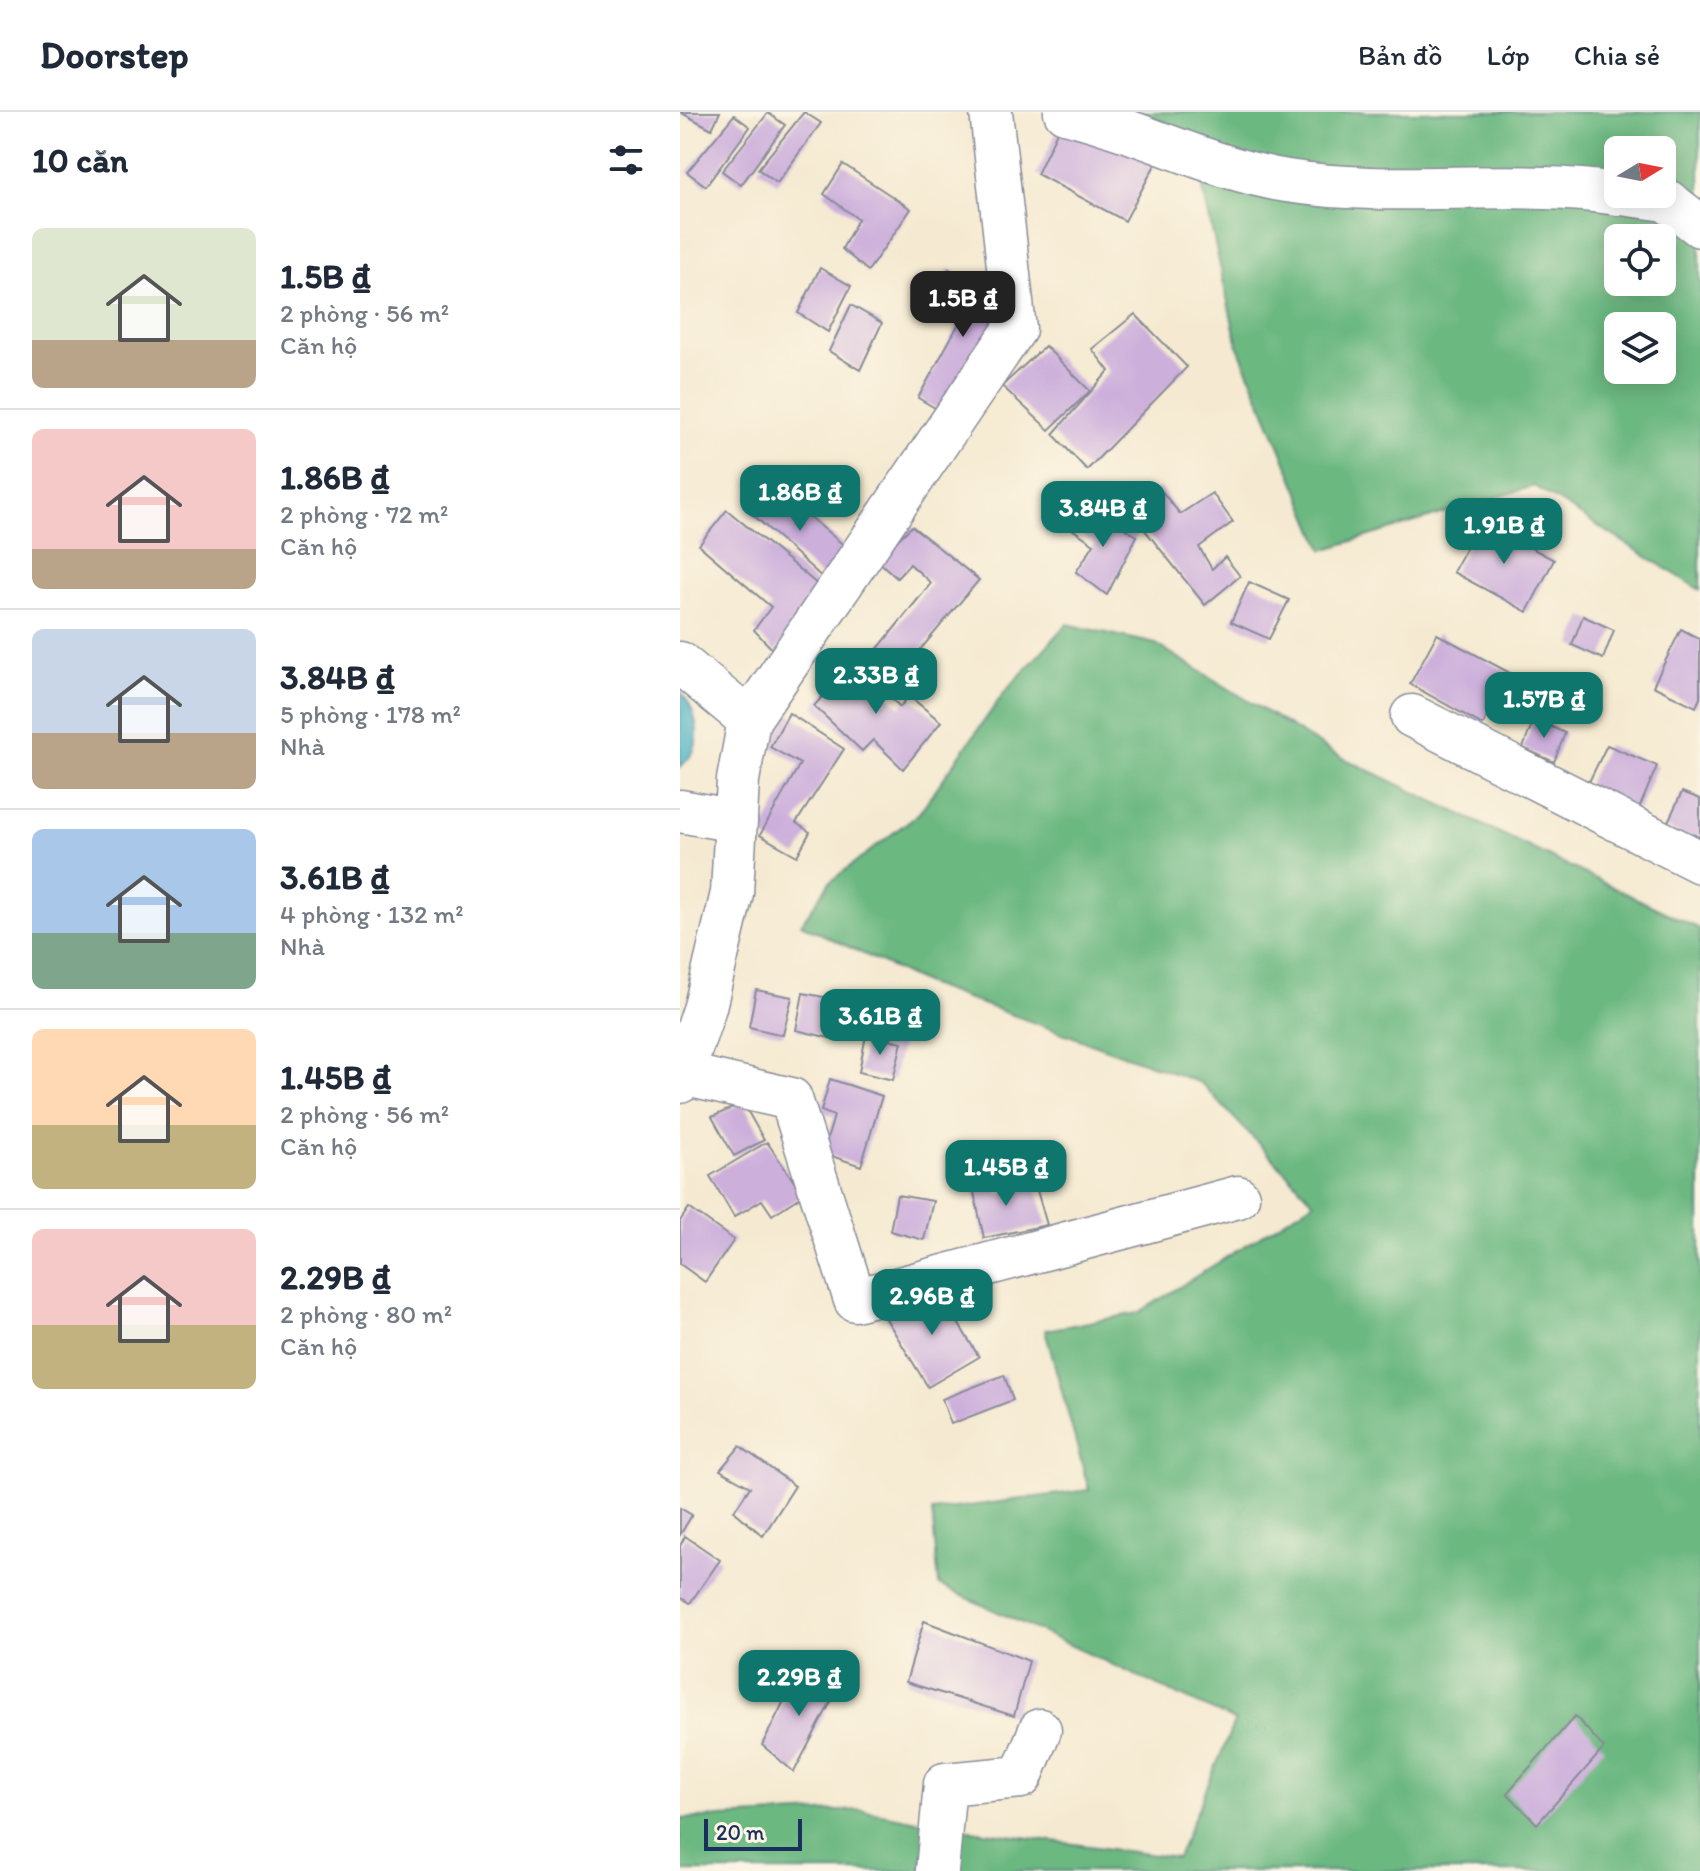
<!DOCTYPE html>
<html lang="vi">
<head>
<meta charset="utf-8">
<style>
	:root { --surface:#fff; --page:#f2f2f3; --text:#1f2937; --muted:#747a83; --line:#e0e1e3; --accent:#0f766e }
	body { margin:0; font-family:Itim,sans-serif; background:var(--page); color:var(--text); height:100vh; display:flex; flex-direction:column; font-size:30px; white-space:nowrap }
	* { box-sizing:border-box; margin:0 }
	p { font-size:26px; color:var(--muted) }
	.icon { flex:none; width:44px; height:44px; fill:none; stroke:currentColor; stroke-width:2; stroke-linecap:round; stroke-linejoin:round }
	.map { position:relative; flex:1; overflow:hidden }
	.details { display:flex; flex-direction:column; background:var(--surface); width:680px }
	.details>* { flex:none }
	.needle { width:52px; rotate:80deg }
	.tools { position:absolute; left:924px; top:24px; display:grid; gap:16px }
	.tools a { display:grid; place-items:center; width:72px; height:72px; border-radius:12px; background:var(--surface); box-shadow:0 4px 20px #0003; font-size:40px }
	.scale { position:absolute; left:24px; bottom:20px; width:98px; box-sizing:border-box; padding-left:8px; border:4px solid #1b2f5e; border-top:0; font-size:22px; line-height:28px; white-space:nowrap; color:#1b2f5e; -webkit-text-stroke:6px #fcf5e5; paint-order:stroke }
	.price { position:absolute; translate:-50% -68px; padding:0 18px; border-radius:16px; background:var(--accent); color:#fff; font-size:26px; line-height:52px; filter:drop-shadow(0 2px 4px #0008) }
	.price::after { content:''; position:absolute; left:50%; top:48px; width:24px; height:18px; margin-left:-12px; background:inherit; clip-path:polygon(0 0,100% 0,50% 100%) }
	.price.on { background:#222; color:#fff }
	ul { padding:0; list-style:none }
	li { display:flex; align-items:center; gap:24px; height:200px; padding:0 32px }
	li+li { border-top:2px solid var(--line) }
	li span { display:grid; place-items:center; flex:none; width:224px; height:160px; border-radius:12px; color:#555 }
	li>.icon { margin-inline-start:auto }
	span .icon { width:96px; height:96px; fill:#fffc; stroke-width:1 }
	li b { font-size:34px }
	h2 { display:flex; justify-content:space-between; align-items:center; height:96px; padding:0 32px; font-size:34px }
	header { display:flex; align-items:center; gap:48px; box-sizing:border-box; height:112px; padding:0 40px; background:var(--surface); border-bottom:2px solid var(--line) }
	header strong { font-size:38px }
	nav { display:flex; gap:44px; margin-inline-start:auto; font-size:28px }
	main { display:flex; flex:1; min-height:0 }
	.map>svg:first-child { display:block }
	.forest { fill:#6cb881; stroke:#447470; stroke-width:2; fill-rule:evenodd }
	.water { fill:#45b0c3; stroke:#307090; stroke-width:2 }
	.building { fill:#ccafdb }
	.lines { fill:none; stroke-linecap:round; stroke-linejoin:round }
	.minor-casing { stroke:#888c98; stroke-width:45 }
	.minor { stroke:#fff; stroke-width:42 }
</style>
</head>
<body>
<header>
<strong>Doorstep</strong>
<nav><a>Bản đồ</a><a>Lớp</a><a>Chia sẻ</a></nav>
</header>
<main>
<section class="details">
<h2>10 căn<svg class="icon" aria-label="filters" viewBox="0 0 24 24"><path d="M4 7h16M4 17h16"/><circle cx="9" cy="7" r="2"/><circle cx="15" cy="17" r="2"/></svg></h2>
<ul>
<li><span style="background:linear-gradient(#dfe7d0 70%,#b9a48a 0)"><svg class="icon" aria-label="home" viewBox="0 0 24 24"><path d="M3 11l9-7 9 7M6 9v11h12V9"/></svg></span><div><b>1.5B ₫</b><p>2 phòng · 56 m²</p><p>Căn hộ</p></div></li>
<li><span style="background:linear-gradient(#f6c9c9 75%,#b9a48a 0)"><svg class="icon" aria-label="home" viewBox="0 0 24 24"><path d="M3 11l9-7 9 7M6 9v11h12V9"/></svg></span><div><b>1.86B ₫</b><p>2 phòng · 72 m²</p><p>Căn hộ</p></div></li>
<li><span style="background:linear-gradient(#c9d6e8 65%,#b9a48a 0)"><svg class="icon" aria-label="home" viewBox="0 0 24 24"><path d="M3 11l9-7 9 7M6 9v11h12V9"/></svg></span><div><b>3.84B ₫</b><p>5 phòng · 178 m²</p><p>Nhà</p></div></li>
<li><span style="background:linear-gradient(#a9c7e8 65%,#7fa58c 0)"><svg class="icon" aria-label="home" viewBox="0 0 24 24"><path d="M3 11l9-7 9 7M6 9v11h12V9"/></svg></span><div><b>3.61B ₫</b><p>4 phòng · 132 m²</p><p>Nhà</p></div></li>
<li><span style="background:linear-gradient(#ffd9b3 60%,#c2b280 0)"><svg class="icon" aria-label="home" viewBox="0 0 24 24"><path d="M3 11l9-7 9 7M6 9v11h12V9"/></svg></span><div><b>1.45B ₫</b><p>2 phòng · 56 m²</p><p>Căn hộ</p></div></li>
<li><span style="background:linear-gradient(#f6c9c9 60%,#c2b280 0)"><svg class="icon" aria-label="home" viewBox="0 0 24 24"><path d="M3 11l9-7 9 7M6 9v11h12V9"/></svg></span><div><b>2.29B ₫</b><p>2 phòng · 80 m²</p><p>Căn hộ</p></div></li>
</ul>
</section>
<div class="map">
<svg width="1020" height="1759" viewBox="0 0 1020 1759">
	<rect width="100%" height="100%" fill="#fcf5e5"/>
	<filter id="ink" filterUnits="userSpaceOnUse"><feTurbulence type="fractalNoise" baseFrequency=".0125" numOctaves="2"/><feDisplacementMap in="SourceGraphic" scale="16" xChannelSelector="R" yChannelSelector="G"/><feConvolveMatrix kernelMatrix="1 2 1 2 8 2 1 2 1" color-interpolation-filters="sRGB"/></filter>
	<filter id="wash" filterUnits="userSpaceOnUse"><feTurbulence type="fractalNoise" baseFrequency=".006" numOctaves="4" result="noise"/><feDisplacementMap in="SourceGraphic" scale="32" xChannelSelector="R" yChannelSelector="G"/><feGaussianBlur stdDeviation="1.8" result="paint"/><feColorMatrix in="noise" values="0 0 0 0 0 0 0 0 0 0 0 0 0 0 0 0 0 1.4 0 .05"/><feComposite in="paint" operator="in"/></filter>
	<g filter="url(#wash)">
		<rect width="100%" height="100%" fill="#f5ead1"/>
		<g class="forest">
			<path d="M 437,0 L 1020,0 L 1020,478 L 854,374 L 643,438 L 558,235 L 513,33 ZM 938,38 L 982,38 L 982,82 L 938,82 ZM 938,126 L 982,126 L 982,170 L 938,170 ZM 938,214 L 982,214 L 982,258 L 938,258 Z"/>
			<polygon points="387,512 476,532 655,642 1020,817 1020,1759 0,1759 0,1707 181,1698 269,1715 497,1746 555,1609 259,1473 252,1399 409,1378 365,1218 458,1201 634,1090 521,971 244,871 121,812 150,770 239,701 324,581"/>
		</g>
		<path class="water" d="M 0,579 C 13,594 23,620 13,640 C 11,645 4,651 0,655 Z"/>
		<g id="blocks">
			<g class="building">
				<polygon points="0,0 40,0 32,17"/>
				<polygon points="124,0 141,11 97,71 78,57"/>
				<polygon points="88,1 105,13 61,73 42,59"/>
				<polygon points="54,3 70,15 26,74 7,60"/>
				<polygon points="384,5 476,51 445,109 357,62"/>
				<polygon points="163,52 231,97 188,159 162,137 178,107 144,82"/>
				<polygon points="140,156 171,174 148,220 118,201"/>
				<polygon points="269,157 332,197 267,303 238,286 282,206 252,190"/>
				<polygon points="171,193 202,211 180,258 149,239"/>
				<polygon points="455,202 507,255 407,358 373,322 429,259 412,237"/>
				<polygon points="365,234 410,279 369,318 322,274"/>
				<polygon points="95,376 167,436 144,467 72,402"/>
				<polygon points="479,376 500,402 532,381 553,410 519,435 532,457 545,445 560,464 525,493 448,397"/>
				<polygon points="410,394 457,424 427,483 396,460 414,432 392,417"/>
				<polygon points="47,398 143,477 95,540 74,518 91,495 19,433"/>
				<polygon points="801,409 874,448 847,500 773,460"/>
				<polygon points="232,414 299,468 219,563 196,539 251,471 230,452 217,466 197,448"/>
				<polygon points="569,470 609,488 589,527 551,510"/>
				<polygon points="903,504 934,518 923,547 892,533"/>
				<polygon points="1001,517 1020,527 1020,586 1016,595 973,574"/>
				<polygon points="757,522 830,561 803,613 730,572"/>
				<polygon points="174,549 220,595 229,584 261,610 223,657 193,628 182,639 134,594"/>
				<polygon points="109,601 164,637 116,711 130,720 117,744 80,723 120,652 90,635"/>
				<polygon points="854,607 885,621 874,650 843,636"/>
				<polygon points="927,633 977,654 959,697 906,676"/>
				<polygon points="1002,680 1020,687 1020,730 985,716"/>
				<polygon points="76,878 112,885 103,923 69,915"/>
				<polygon points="123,881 159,888 150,926 116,918"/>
				<polygon points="186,923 222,930 213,968 179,960"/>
				<polygon points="150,967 202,984 181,1054 143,1041 154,1004 141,999"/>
				<polygon points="63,991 84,1028 54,1044 32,1005"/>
				<polygon points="87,1030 123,1083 92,1103 82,1088 54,1105 30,1064"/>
				<polygon points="316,1061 319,1082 356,1075 367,1113 304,1126 291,1067"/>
				<polygon points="217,1083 253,1089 244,1128 210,1119"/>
				<polygon points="9,1096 54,1128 25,1170 0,1152 0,1109"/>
				<polygon points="256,1175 299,1245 248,1275 205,1205"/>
				<polygon points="324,1263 333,1288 271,1312 262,1287"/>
				<polygon points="60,1334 115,1374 83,1424 54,1399 70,1375 40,1358"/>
				<polygon points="0,1396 12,1403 0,1423"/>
				<polygon points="5,1424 40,1448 10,1491 0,1485 0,1434"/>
				<polygon points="244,1509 349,1549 334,1604 226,1570"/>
				<polygon points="122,1553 156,1580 114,1660 82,1633"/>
				<polygon points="895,1604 924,1636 857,1712 827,1681"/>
			</g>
		</g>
	</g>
	<g filter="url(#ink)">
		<use href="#blocks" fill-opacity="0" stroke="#888c98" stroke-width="2"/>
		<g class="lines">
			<defs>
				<g id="minor">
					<path d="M 385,0 C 461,18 531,57 607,69 C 716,86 831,66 938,82"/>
					<polyline points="941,82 986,88 1020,114"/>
					<polyline points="0,551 69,608 58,668 52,781 25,895 0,970"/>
					<polyline points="732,604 1020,750"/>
					<polyline points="69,608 335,217 311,0"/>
					<polyline points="0,699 56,709"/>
					<polyline points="3,962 111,987 175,1188 558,1085"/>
					<polyline points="257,1759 265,1672 341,1665 360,1618"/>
				</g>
			</defs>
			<use href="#minor" class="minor-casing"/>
			<use href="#minor" class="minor"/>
		</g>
	</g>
</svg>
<div class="tools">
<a><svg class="needle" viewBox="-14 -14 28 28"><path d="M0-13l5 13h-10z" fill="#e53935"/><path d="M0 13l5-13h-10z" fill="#747a83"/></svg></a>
<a><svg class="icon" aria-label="locate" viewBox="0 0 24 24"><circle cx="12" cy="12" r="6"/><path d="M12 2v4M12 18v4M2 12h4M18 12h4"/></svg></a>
<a><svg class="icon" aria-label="layers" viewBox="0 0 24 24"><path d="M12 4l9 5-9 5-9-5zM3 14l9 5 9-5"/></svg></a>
</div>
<div class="scale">20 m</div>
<b class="price on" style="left:283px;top:227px">1.5B ₫</b>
<b class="price" style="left:120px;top:421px">1.86B ₫</b>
<b class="price" style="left:423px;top:437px">3.84B ₫</b>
<b class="price" style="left:824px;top:454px">1.91B ₫</b>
<b class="price" style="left:196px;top:604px">2.33B ₫</b>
<b class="price" style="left:864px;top:628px">1.57B ₫</b>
<b class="price" style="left:200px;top:945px">3.61B ₫</b>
<b class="price" style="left:326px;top:1096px">1.45B ₫</b>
<b class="price" style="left:252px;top:1225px">2.96B ₫</b>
<b class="price" style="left:119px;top:1606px">2.29B ₫</b>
</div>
</main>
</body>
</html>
